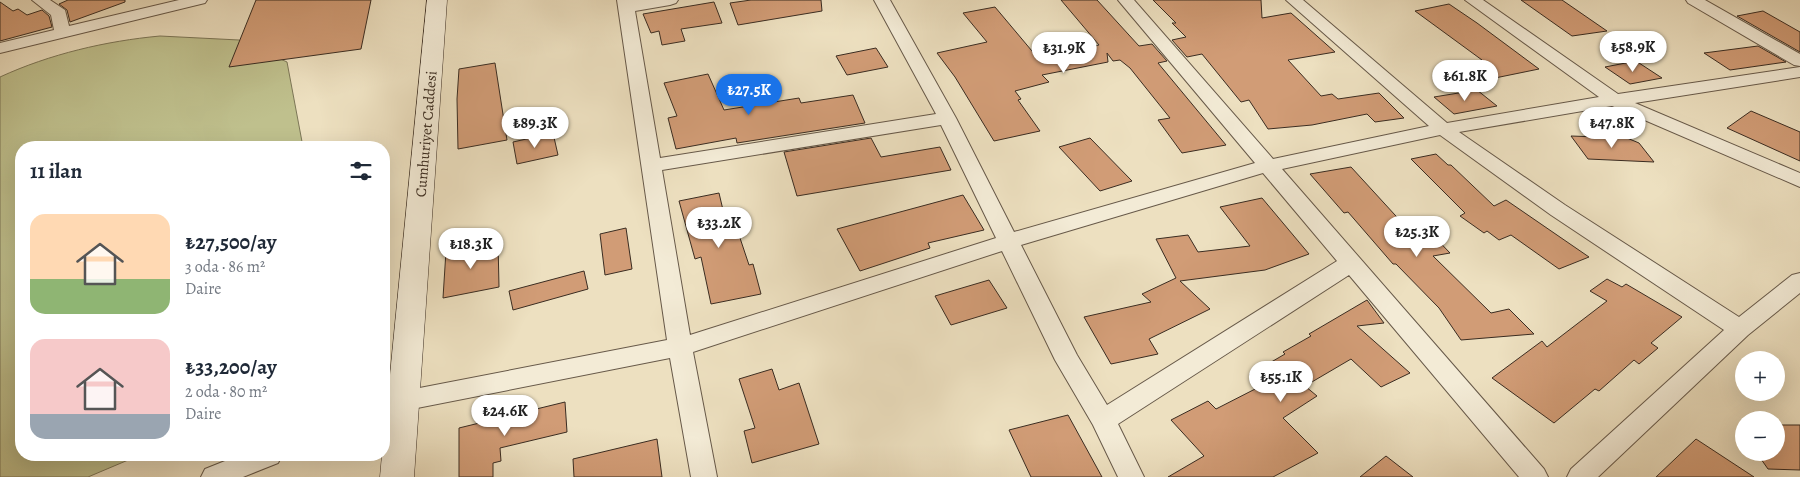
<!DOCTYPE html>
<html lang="tr">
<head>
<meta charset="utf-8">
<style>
	:root { --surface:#fff; --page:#f2f2f3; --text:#1f2937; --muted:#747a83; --accent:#1a73e8 }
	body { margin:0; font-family:Alegreya,serif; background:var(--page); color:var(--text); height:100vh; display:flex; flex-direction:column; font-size:19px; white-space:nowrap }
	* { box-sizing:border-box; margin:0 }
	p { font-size:16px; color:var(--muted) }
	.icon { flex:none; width:28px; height:28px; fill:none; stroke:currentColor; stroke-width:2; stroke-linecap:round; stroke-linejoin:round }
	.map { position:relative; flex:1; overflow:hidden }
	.panel { position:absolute; left:15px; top:141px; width:375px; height:320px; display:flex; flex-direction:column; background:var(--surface); border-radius:20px; box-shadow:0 5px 20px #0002 }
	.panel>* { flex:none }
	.tools { position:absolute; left:1735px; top:351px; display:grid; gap:10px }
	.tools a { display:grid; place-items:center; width:50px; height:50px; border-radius:50%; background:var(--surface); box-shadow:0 5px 20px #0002; font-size:25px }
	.price { position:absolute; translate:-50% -42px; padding:0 11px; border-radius:18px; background:#fff; color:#222; font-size:16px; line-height:32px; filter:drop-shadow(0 1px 2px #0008) }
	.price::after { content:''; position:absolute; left:50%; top:30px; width:15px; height:11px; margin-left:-8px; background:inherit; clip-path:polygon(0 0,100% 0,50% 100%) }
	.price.selected { background:var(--accent); color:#fff }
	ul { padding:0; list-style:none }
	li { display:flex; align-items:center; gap:15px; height:125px; padding:0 15px }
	li span { display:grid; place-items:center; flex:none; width:140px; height:100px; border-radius:15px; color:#555 }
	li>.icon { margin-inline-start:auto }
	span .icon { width:60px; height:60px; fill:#fffc; stroke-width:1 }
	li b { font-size:21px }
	h2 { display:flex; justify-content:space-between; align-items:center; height:60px; padding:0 15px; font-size:21px }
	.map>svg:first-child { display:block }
	.green { fill:#bfc08d; stroke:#7c7657 }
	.building { fill:#d19c76; stroke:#3a2c21 }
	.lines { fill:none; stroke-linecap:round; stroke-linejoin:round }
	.minor-casing { stroke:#675949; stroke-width:2 }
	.secondary-casing { stroke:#3a2c21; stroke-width:1 }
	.minor { fill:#f3ebd6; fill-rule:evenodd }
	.secondary { fill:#f3ebd6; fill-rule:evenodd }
	.labels { text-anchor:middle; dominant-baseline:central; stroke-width:5; stroke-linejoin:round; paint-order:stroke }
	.street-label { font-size:15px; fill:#3a2c21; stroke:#f3ebd6 }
</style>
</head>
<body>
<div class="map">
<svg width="1800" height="477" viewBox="0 0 1800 477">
	<rect width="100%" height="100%" fill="#ede0c0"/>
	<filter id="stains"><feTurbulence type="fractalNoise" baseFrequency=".004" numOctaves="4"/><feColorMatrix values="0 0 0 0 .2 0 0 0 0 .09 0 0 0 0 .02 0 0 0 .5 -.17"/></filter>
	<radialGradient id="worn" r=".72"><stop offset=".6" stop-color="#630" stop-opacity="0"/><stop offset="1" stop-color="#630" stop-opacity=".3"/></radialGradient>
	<path class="green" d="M 160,36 L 239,40 L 287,62 L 303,147 L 21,148 L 21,455 L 140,455 L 88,477 L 0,477 L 0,77 C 50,54 106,41 160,36 Z"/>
	<g class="building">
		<polygon points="68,0 125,0 125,2 70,22 67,10 59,4"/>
		<polygon points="256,0 371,0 361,49 229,67"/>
		<polygon points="751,0 821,0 822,11 738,25 730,3"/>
		<polygon points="1061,0 1097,0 1139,46 1152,44 1167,61 1158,63 1226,145 1182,153 1158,120 1170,118 1130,68 1120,60 1113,61 1107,53 1108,62 1042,75 1049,82 1015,91 1021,99 1018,100 1040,131 994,141 955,77 937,53 987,42 963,13 995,7 1037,57 1099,45"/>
		<polygon points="1153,0 1261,0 1262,18 1291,13 1335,52 1288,60 1321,96 1332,94 1338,99 1379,93 1404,118 1375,122 1367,114 1312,125 1268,129 1249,100 1241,102 1202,54 1187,57 1172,40 1186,37 1172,23 1176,23"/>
		<polygon points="1521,0 1562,0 1607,31 1572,36"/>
		<polygon points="0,2 13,11 18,9 27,15 42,10 49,16 52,27 0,41"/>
		<polygon points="714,2 722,23 681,29 685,41 662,45 659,31 651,33 643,14"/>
		<polygon points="1449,4 1477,23 1539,69 1495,78 1474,62 1482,60 1415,11"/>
		<polygon points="1763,11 1800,32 1800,52 1737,16"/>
		<polygon points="1758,46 1786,62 1730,70 1704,53"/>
		<polygon points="876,48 888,67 847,75 836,56"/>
		<polygon points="1636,61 1662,78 1630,84 1605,67"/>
		<polygon points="495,63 507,140 458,149 457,99 459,69"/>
		<polygon points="708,74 724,110 799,98 801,103 853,95 865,123 737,143 736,138 676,149 668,118 677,116 664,83"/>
		<polygon points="1477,90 1497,106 1454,114 1434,97"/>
		<polygon points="1751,111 1800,132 1800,161 1727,128"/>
		<polygon points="553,133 558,155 517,164 513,142"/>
		<polygon points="1571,136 1627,138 1639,143 1654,162 1588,159"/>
		<polygon points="871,138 881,157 940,147 951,170 797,196 784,152"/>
		<polygon points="1090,138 1132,181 1100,191 1059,147"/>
		<polygon points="1436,154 1448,165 1451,165 1494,206 1506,200 1589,257 1559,269 1511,235 1499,240 1487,231 1484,233 1460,216 1465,213 1411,159"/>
		<polygon points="1351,167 1406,227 1416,225 1422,232 1428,230 1450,253 1433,256 1491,313 1509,309 1534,334 1461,340 1439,308 1396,264 1393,264 1348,212 1344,213 1310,174"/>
		<polygon points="719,193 723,210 730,208 749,265 753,264 761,294 711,304 701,257 695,259 679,201"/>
		<polygon points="963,195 984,230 928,243 930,248 860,271 837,229"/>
		<polygon points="1262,198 1309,254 1265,270 1180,281 1210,309 1149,339 1158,354 1111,364 1084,317 1151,302 1142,294 1176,278 1156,239 1188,235 1198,252 1250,246 1220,207"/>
		<polygon points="626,228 632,269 605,275 600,234"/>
		<polygon points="498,241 499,287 443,298 446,251"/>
		<polygon points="584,271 588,289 513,310 509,291"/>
		<polygon points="1607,279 1622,287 1626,284 1682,317 1651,343 1658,348 1639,364 1634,360 1599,391 1595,389 1554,423 1492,378 1542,341 1547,347 1607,301 1590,291"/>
		<polygon points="989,280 1007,308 951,325 935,296"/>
		<polygon points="1367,300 1384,323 1357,326 1410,373 1381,387 1351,359 1305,386 1317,396 1283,418 1318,453 1273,477 1168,477 1204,456 1171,420 1208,401 1216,409 1261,386 1249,375 1285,354 1283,352 1311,336 1309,334"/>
		<polygon points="772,369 779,390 799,383 819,444 752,463 744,431 755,428 739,379"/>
		<polygon points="565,402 567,432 500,448 501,461 493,463 493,477 459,477 459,428"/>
		<polygon points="1068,415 1102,477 1031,477 1009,430"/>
		<polygon points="1776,425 1800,425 1800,470 1768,469 1756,452 1776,452"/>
		<polygon points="657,439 662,477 574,477 573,459"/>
		<polygon points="1696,439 1754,477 1656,477"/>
		<polygon points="1386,456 1413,477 1360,477"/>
	</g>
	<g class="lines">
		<defs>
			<g id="minor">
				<polygon points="32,0 50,0 65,10 69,26 179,0 207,0 205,3 0,53 0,43 54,30 51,15"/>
				<path d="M 617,0 L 678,0 L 676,3 L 670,5 L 635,11 L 660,158 L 936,114 L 874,0 L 890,0 L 956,118 L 1014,232 L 1255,163 L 1118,0 L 1134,0 L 1273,159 L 1429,126 L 1286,0 L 1303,0 L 1447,123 L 1599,97 L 1465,0 L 1483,0 L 1618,94 L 1800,67 L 1800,77 L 1635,103 L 1800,173 L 1800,187 L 1612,106 L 1459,132 L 1565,205 L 1739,317 L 1792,275 L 1800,273 L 1800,293 L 1748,335 L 1598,477 L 1567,477 L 1571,469 L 1724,330 L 1551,215 L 1440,135 L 1282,169 L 1544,469 L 1548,477 L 1519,477 L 1349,275 L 1118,424 L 1144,477 L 1118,477 L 1093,425 L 1055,360 L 1002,251 L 693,352 L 717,477 L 691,477 L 670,358 L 407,410 L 384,419 L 384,398 L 404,391 L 667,340 ZM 941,125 L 996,238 L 690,335 L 662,170 ZM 1263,173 L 1337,261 L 1107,405 L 1077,355 L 1021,245 Z"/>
				<polygon points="1686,0 1705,0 1800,54 1800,66 1794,65 1688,3"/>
				<polygon points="240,455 282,455 278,463 243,477 201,477 205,469"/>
			</g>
			<polygon id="secondary" points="427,0 447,0 414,477 380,477 382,455 384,455 384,436"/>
		</defs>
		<use href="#minor" class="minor-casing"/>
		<use href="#secondary" class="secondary-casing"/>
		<use href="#minor" class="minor"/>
		<use href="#secondary" class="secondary"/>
	</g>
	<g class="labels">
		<g class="street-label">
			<text transform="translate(426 134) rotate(-85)">Cumhuriyet Caddesi</text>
		</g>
	</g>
	<rect width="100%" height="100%" filter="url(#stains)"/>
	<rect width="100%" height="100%" fill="url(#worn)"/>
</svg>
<div class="tools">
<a>+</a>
<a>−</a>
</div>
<b class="price" style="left:1633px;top:73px">₺58.9K</b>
<b class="price" style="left:1064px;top:74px">₺31.9K</b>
<b class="price" style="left:1465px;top:102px">₺61.8K</b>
<b class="price selected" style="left:749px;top:116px">₺27.5K</b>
<b class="price" style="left:535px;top:149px">₺89.3K</b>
<b class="price" style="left:1612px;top:149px">₺47.8K</b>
<b class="price" style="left:719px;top:249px">₺33.2K</b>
<b class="price" style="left:1417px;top:258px">₺25.3K</b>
<b class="price" style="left:471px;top:270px">₺18.3K</b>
<b class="price" style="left:1281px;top:403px">₺55.1K</b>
<b class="price" style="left:505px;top:437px">₺24.6K</b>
<section class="panel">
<h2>11 ilan<svg class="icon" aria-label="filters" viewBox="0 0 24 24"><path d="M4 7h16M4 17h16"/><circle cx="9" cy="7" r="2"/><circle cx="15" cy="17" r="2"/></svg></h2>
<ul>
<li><span style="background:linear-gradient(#ffd9b3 65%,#8fb573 0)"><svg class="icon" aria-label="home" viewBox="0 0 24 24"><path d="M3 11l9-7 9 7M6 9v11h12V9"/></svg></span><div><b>₺27,500/ay</b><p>3 oda · 86 m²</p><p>Daire</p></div></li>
<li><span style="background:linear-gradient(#f6c9c9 75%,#9aa5b1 0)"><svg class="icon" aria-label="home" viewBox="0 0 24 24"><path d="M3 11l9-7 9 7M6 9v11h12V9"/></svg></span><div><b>₺33,200/ay</b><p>2 oda · 80 m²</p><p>Daire</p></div></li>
</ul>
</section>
</div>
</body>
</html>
